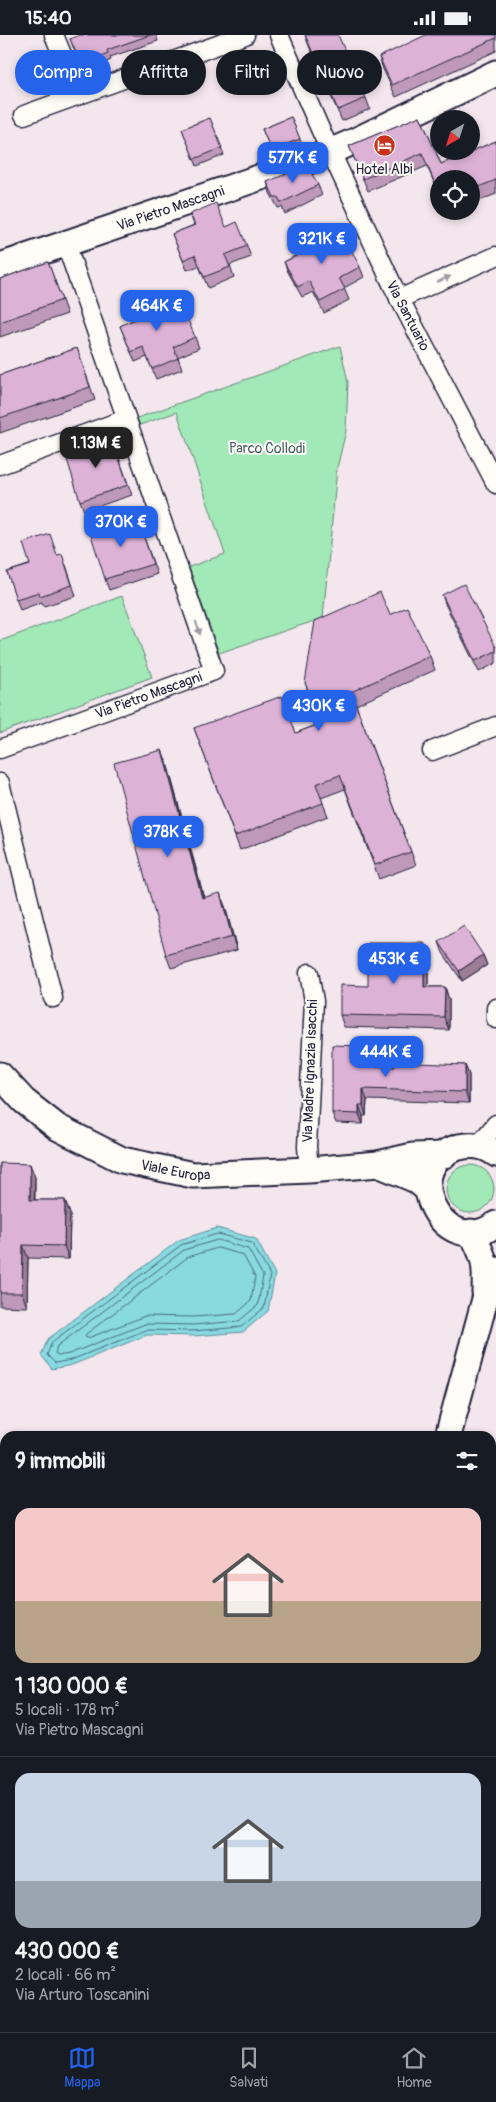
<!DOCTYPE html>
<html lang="it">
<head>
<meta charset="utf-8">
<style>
	:root { --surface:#171b24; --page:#20242c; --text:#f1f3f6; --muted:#9ea1a6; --line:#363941; --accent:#2563eb }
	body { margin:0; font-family:Pangolin,sans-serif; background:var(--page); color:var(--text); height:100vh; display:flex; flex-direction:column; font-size:19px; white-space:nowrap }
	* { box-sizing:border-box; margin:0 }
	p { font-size:16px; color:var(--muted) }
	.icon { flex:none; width:28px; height:28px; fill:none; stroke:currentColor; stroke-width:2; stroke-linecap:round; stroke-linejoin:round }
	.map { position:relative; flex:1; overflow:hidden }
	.details { position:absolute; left:0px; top:1396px; width:496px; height:601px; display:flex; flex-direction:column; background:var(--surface); border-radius:15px 15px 0 0; box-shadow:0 2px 8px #0003 }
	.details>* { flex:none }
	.hud { position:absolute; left:15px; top:15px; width:466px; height:45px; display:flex; gap:10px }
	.needle { width:32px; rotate:219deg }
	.tools { position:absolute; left:430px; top:75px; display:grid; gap:10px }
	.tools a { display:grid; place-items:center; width:50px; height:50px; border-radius:50%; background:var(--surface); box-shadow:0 2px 8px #0003; font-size:25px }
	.price { position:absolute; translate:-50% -42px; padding:0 11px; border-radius:10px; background:var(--accent); color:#fff; font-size:16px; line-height:32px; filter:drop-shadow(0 1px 2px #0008) }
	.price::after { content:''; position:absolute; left:50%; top:30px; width:15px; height:11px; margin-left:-8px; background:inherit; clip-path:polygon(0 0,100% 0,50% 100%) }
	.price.on { background:#222; color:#fff }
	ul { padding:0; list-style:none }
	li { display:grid; align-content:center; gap:10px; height:265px; padding:0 15px }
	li+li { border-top:1px solid var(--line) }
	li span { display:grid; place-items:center; height:155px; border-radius:15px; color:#555 }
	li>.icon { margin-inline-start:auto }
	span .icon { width:90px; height:90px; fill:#fffc; stroke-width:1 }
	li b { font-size:21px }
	h2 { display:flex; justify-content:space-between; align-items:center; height:60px; padding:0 15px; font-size:21px }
	.chip { padding:0 18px; border-radius:22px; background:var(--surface); box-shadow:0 2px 8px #0003; font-size:18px; line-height:45px }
	.chip.on { background:var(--accent); color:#fff }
	.status { display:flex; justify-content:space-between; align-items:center; height:35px; padding:0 25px; background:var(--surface); direction:ltr }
	.status svg { height:14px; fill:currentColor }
	.tabs { display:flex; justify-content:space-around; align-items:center; height:70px; border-top:1px solid var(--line); background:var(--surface); font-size:14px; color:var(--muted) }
	.tabs a { display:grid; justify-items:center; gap:2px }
	.tabs .on { color:var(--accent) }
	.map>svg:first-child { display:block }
	.green { fill:#a1e9b7; stroke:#628679 }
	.water { fill:#88d9e0; stroke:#5f909e }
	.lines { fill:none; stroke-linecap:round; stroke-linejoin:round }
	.shore { stroke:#4b6b7d; stroke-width:1 }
	.stream { stroke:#5f909e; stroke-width:4.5 }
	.street-casing { stroke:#22223b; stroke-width:21 }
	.secondary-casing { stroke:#22223b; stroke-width:29 }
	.highway-casing { stroke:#22223b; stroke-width:31 }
	.street { stroke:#fdfcf7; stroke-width:18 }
	.secondary { stroke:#fdfcf7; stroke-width:25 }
	.highway { stroke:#fdfcf7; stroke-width:28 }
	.rail-casing { stroke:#22223b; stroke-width:5.5 }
	.rail { stroke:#fdfcf7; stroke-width:4; stroke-dasharray:11; stroke-linecap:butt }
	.wall { fill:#be99b9; stroke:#22223b }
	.shaded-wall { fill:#9b7d96; stroke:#22223b }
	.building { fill:#ddb2d7; stroke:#22223b }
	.oneway { fill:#9a9aa2 }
	.labels { text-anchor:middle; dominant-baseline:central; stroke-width:4; stroke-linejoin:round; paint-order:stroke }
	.poi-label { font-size:14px; fill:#22223b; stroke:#fdfcf7 }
	.street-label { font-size:14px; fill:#22223b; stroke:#fdfcf7 }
	.park-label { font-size:14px; fill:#485e60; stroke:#fdfcf7 }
</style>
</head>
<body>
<div class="status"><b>15:40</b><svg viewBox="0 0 49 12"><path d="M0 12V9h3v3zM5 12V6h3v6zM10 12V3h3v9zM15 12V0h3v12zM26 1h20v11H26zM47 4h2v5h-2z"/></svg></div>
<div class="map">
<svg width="496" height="1997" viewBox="0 0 496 1997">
	<rect width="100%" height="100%" fill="#f3e6ed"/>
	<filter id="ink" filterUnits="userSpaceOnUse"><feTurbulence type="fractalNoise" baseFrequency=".02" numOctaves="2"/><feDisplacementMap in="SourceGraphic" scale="10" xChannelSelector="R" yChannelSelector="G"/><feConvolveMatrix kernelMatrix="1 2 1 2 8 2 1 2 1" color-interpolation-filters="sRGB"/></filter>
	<g filter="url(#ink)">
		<g class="green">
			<polygon points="340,311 348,347 346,396 337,433 323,583 219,618 189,532 225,519 177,377 140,390 137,383"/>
			<polygon points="122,561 152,642 0,698 0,606"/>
			<circle cx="470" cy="1154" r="24"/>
		</g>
		<polygon class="water" points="217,1193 256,1204 275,1239 268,1276 243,1297 194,1301 147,1300 72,1330 52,1334 41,1320 48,1304 179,1205"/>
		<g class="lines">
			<g class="shore">
				<polygon points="218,1199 252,1208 270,1240 264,1273 241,1292 193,1296 146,1295 71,1325 55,1328 47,1320 52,1307 181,1210"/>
				<polygon points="218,1205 248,1214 263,1241 258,1270 239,1286 193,1290 145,1289 69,1319 58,1321 55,1319 57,1311 184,1215"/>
				<polygon points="218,1213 243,1220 255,1242 251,1266 236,1279 193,1282 145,1281 88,1303 85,1302 86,1299 188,1222"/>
			</g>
			<g class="stream">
				<polyline points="491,1710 496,1700"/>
				<polyline points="216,1997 229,1992"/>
			</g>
			<defs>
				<g id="street">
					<polyline points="54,0 79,60"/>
					<path id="s1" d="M 279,0 L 321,96 L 393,251 L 496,449"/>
					<polyline points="24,80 245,0"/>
					<polyline points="399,264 496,221"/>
					<polyline points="0,430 126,384"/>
					<path id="s2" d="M 0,714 L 214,636 L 66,209"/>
					<polyline points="432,716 496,691"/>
					<polyline points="0,748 53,963"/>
					<polyline points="309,938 314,966 307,1112 309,1135"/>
					<polyline points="496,973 496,984"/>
					<polyline points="478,1111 496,1089"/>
					<polyline points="0,1593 5,1593"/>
				</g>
				<g id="secondary">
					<path id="s3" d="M 0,231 L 311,125 L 355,106 L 496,38"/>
					<path id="s4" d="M 0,1040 L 24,1066 L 57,1092 L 122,1125 L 193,1140 L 309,1135 L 378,1129 L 413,1121 L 444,1120"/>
					<path d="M 496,1119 C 486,1111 472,1109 459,1112 C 394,1129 443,1229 496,1189"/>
					<polyline points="378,1129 416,1145 427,1154"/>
					<path d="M 471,1197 C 485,1222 486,1229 485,1257"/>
					<polyline points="448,1401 485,1264 496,1235"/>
					<polyline points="491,1743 496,1737"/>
					<polyline points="469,1992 472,1997"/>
				</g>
				<g id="highway">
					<polyline points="0,1435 5,1436"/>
					<polyline points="491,1441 496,1441"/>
					<polyline points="0,1494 5,1494"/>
					<polyline points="491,1498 496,1498"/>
				</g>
			</defs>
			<use href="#street" class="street-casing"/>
			<use href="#secondary" class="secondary-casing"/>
			<use href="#highway" class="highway-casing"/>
			<use href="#street" class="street"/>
			<use href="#secondary" class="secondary"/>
			<use href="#highway" class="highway"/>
			<defs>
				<g id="rail">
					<polyline points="491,1617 496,1614"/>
					<polyline points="491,1630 496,1627"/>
					<polyline points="0,1928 5,1925"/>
					<polyline points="0,1939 5,1936"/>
				</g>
			</defs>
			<use href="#rail" class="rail-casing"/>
			<use href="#rail" class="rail"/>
		</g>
		<g class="wall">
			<polygon points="80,0 156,0 158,6 110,22 111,25 83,37 70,4"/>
			<polygon points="305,0 366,63 370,74 342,86 309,11"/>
			<polygon points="496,0 496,16 396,62 383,34 379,22"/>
			<polygon points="420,81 441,129 496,106 496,159 471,169 471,144 439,144 439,159 427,131 368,156 349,111"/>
			<polygon points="291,82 303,112 274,122 262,94"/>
			<polygon points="210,83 224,120 197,131 182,94"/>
			<polygon points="267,147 318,150 322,160 285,179 282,172 278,173 270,158"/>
			<polygon points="446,176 455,176 447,179"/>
			<polygon points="190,179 226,192 247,211 251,222 230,230 234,242 208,253 199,231 187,235 172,199 194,190"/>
			<polygon points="300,206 337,215 360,232 364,242 344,253 349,265 324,278 313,257 302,262 288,237 284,227 304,216"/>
			<polygon points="48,227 67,279 0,302 0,244"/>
			<polygon points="138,271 174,283 195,302 199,313 178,322 182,334 156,344 147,322 135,327 120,291 142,281"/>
			<polygon points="77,313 95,365 0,398 0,340"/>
			<polygon points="112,403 132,460 84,476 80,466"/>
			<polygon points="137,482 157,539 109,555 105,544"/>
			<polygon points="58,520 66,530 76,561 44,571 42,567 20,575 7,537"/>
			<polygon points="442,560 496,612 496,628 479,637 446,571"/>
			<polygon points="390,580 430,621 435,635 356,670 416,830 379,844 345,754 321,763 328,781 240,815 194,693 296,698 321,688 305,648"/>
			<polygon points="167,728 204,862 225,871 237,915 171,933 166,920"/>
			<polygon points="439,907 483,920 487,930 462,946 443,918"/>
			<polygon points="428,921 428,952 445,952 449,965 449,995 344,992 340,980"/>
			<polygon points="364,1021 364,1031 395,1032 465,1030 469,1040 469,1068 367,1065 366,1081 363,1081 363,1089 336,1088 332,1078"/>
			<polygon points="0,1128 35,1142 35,1165 65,1165 70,1179 69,1224 28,1223 27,1272 0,1271"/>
		</g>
		<g class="shaded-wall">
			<polygon points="162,715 167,728 207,876 202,863"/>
			<polygon points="220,858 225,871 237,915 232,902"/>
			<polygon points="424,908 428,921 428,965 424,952"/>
			<polygon points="483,920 487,930 462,946 459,936"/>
			<polygon points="445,952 449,965 449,995 444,982"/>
			<polygon points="360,1011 364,1021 364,1030 368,1040 360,1030"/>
			<polygon points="465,1030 469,1040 469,1068 465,1057"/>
			<polygon points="363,1054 367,1065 366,1081 363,1070"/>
			<polygon points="359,1070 363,1081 363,1089 359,1079"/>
			<polygon points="30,1129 35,1142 34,1178 30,1165"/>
			<polygon points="65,1165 70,1179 69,1224 64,1211"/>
			<polygon points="23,1210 28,1223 27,1272 22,1258"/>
		</g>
		<g class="building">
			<polygon points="80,0 150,0 107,15 108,18 81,29 70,4"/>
			<polygon points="305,0 338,0 366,63 338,75"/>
			<polygon points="426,0 496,0 496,3 392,50 379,22"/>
			<polygon points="420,81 441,129 496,106 496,145 471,155 471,144 439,144 439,158 422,118 363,144 349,111"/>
			<polygon points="291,82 300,104 271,115 262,94"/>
			<polygon points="210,83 222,113 194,124 182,94"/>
			<polygon points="307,130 318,150 281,168 278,162 274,162 267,147"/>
			<polygon points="216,168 226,192 237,187 247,211 225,220 230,232 204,242 195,220 183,225 172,199 195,190 190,179"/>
			<polygon points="325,192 337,215 348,209 360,232 339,243 345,254 320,267 309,246 298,252 284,227 306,216 300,206"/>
			<polygon points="48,227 62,265 0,287 0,244"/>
			<polygon points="164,260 174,283 185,278 195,302 173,312 178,323 152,334 143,312 131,317 120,291 142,281 138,271"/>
			<polygon points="77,313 90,352 0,383 0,340"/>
			<polygon points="112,403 128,450 80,466 65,418"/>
			<polygon points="137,482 153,529 105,544 90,497"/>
			<polygon points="50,499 57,520 62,519 72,550 40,561 39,557 16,564 7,537 30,530 23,508"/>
			<polygon points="464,549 496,612 496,616 475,626 442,560"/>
			<polygon points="380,557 390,580 407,572 430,621 351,657 411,817 375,830 340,740 316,749 323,768 235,801 194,693 282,661 296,698 322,688 305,648 315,586"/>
			<polygon points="162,715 202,863 220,858 232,902 166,920 114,728"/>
			<polygon points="464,891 483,920 459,936 439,907"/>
			<polygon points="368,908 424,908 424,952 445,952 444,982 340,980 340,950 368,951"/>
			<polygon points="332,1010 360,1011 360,1030 364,1030 364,1031 395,1032 395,1027 465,1030 465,1057 363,1054 363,1070 359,1070 359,1079 332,1078"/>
			<polygon points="0,1128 30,1129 30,1165 65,1165 64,1211 23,1210 22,1258 0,1258"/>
			<polygon points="334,1992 344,1992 345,1997 317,1997"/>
		</g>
		<defs><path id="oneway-solid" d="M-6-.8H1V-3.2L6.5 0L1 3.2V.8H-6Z" transform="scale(1.25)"/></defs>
		<g class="oneway">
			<use href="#oneway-solid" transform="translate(444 244) rotate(-24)"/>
			<use href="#oneway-solid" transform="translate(198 593) rotate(71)"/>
		</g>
	</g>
	<defs>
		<symbol id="hotel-disc" viewBox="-11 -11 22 22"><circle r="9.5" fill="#c8321e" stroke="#fdfcf7"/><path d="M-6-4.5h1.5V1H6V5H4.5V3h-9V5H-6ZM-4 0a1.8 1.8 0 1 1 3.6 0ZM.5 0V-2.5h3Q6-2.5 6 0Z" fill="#fff"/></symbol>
	</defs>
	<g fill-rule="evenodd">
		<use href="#hotel-disc" x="372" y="98" width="25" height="25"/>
	</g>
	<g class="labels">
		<g class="poi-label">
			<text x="384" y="134">Hotel Albi</text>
		</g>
		<g class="street-label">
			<text stroke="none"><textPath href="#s3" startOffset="180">Via Pietro Mascagni</textPath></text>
			<text stroke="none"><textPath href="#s1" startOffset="309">Via Santuario</textPath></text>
			<text stroke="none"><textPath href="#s2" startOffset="158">Via Pietro Mascagni</textPath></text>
			<text transform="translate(310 1036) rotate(-88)">Via Madre Ignazia Isacchi</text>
			<text stroke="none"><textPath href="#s4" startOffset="205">Viale Europa</textPath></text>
		</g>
		<g class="park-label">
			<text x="267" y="413">Parco Collodi</text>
		</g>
	</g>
</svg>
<div class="tools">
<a><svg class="needle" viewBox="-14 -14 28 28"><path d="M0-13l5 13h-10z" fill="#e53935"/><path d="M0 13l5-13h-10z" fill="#9ea1a6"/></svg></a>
<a><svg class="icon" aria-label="locate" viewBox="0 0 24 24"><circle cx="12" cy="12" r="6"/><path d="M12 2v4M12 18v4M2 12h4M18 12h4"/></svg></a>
</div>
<b class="price" style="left:293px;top:149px">577K €</b>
<b class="price" style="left:322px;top:230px">321K €</b>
<b class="price" style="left:157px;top:297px">464K €</b>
<b class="price on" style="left:96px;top:434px">1.13M €</b>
<b class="price" style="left:121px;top:513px">370K €</b>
<b class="price" style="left:319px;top:697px">430K €</b>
<b class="price" style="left:168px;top:823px">378K €</b>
<b class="price" style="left:394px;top:950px">453K €</b>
<b class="price" style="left:386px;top:1043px">444K €</b>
<div class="hud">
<a class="chip on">Compra</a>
<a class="chip">Affitta</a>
<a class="chip">Filtri</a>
<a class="chip">Nuovo</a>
</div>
<section class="details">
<h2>9 immobili<svg class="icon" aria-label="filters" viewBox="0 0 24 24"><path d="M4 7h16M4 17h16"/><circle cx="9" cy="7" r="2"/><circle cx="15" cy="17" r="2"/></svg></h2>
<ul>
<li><span style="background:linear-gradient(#f6c9c9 60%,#b9a48a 0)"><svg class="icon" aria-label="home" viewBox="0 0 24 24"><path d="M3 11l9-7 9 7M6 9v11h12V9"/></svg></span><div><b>1 130 000 €</b><p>5 locali · 178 m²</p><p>Via Pietro Mascagni</p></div></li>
<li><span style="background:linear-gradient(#c9d6e8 70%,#9aa5b1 0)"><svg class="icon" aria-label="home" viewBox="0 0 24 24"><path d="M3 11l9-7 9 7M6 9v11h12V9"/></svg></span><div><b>430 000 €</b><p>2 locali · 66 m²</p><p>Via Arturo Toscanini</p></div></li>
</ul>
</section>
</div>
<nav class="tabs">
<a class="on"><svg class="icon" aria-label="map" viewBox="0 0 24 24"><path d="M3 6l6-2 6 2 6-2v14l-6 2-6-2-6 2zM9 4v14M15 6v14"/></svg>Mappa</a>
<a><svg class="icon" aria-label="saved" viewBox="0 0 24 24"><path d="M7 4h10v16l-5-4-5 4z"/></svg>Salvati</a>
<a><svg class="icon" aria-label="home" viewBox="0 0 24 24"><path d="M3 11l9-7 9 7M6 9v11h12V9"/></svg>Home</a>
</nav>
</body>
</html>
